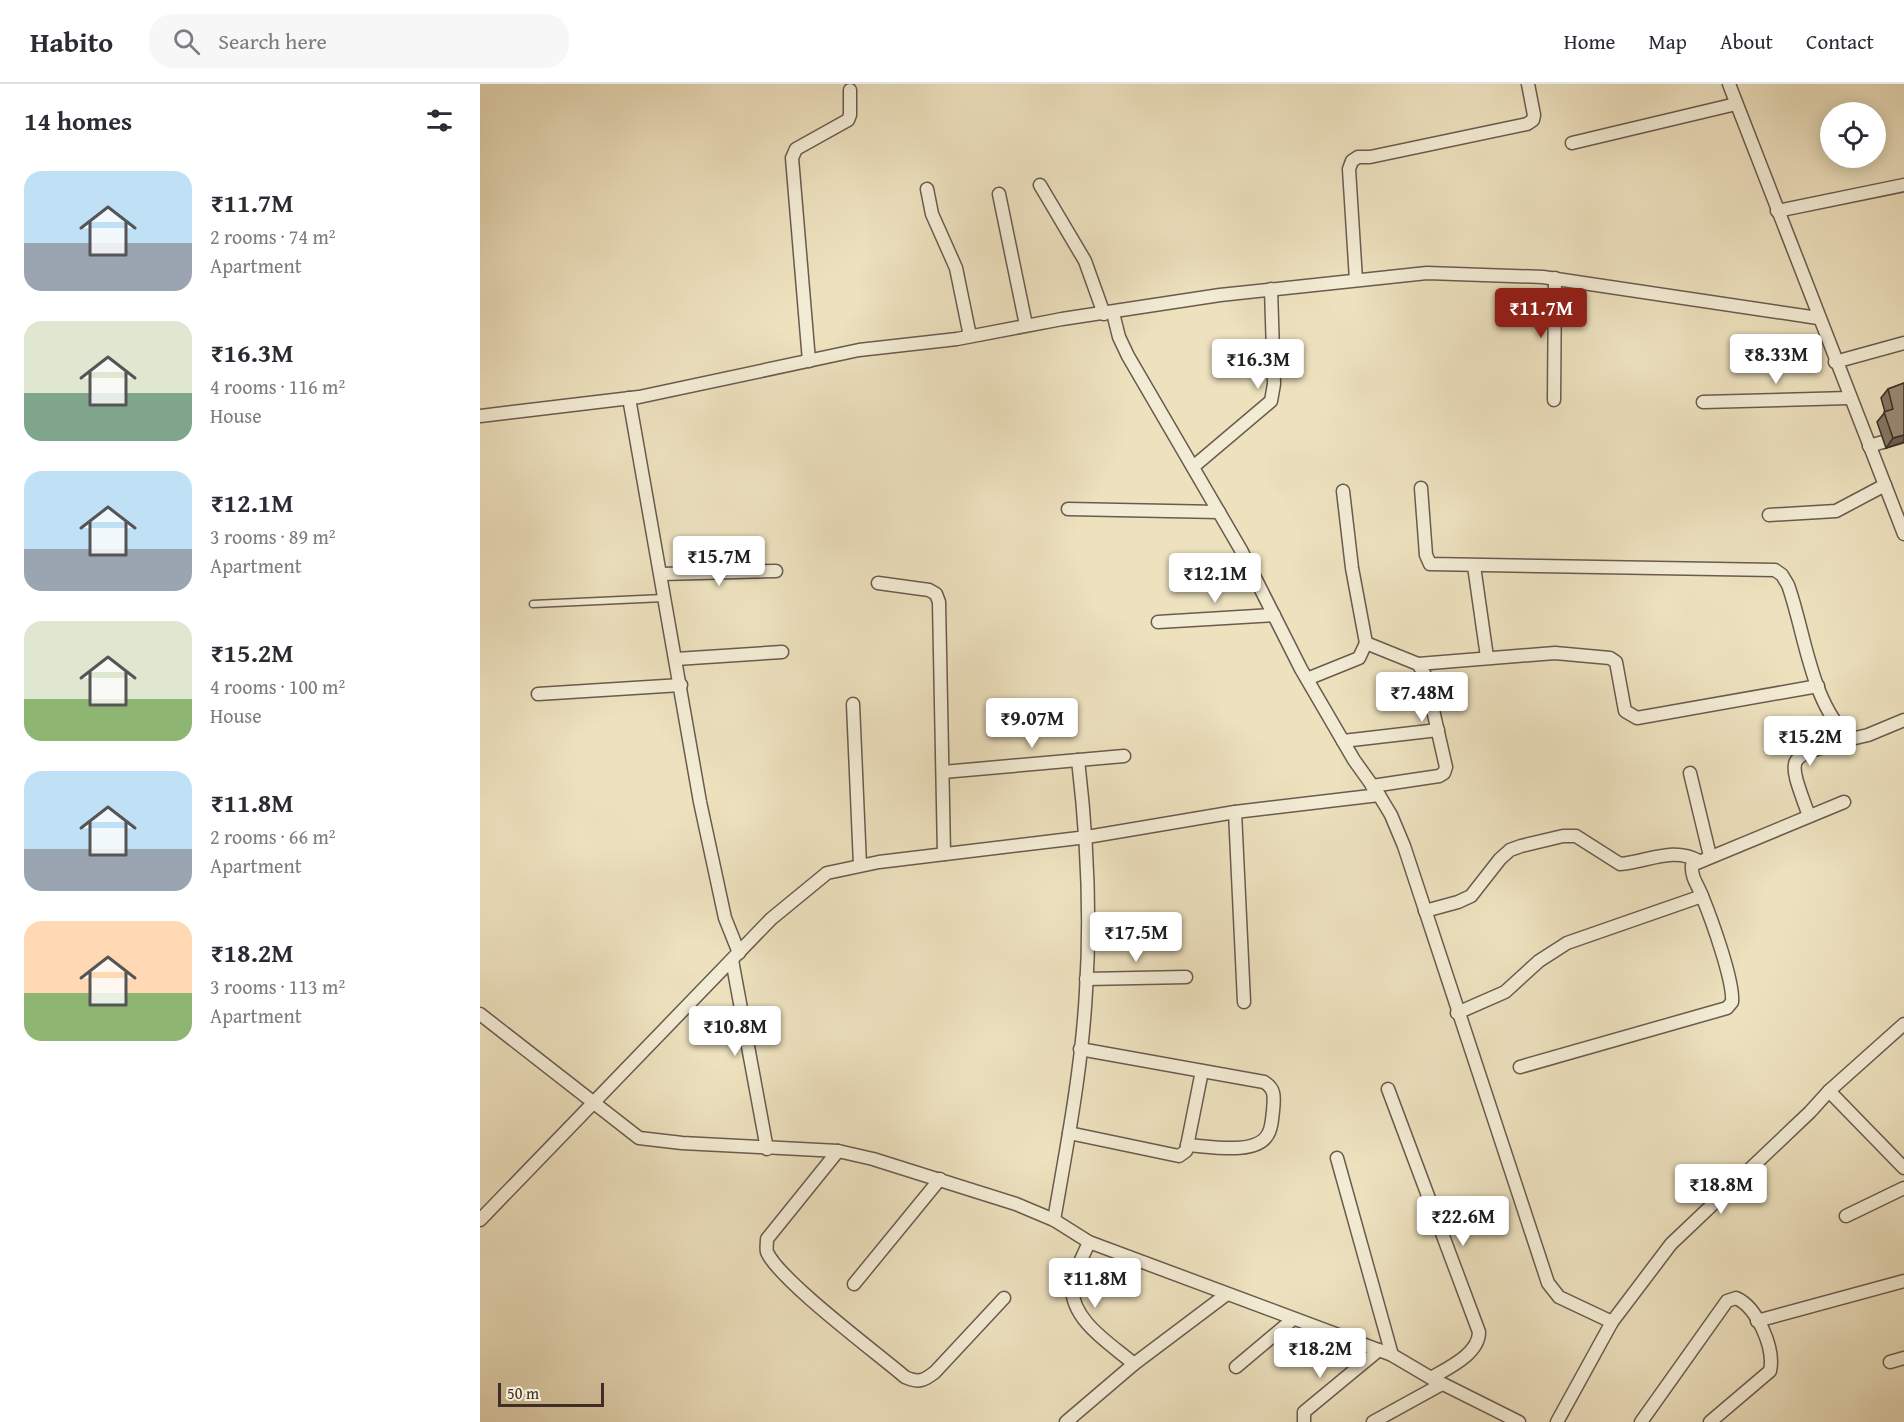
<!DOCTYPE html>
<html lang="en">
<head>
<meta charset="utf-8">
<style>
	:root { --surface:#fff; --page:#f7f7f7; --text:#2b2b33; --muted:#7c7c81; --line:#e1e1e2; --accent:#8f2418 }
	body { margin:0; font-family:"Gentium Book Plus",serif; background:var(--page); color:var(--text); height:100vh; display:flex; flex-direction:column; font-size:22px; white-space:nowrap }
	* { box-sizing:border-box; margin:0 }
	p { font-size:20px; color:var(--muted) }
	.icon { flex:none; width:33px; height:33px; fill:none; stroke:currentColor; stroke-width:2; stroke-linecap:round; stroke-linejoin:round }
	.map { position:relative; flex:1; overflow:hidden }
	.sheet { display:flex; flex-direction:column; background:var(--surface); width:480px }
	.sheet>* { flex:none }
	.tools { position:absolute; left:1340px; top:18px; display:grid; gap:12px }
	.tools a { display:grid; place-items:center; width:66px; height:66px; border-radius:50%; background:var(--surface); box-shadow:0 3px 15px #0003; font-size:30px }
	.scale { position:absolute; left:18px; bottom:15px; width:106px; box-sizing:border-box; padding-left:6px; border:3px solid #3f2e28; border-top:0; font-size:16px; line-height:21px; white-space:nowrap; color:#3f2e28; -webkit-text-stroke:4px #f3ecd5; paint-order:stroke }
	.price { position:absolute; translate:-50% -51px; padding:0 14px; border-radius:6px; background:#fff; color:#222; font-size:20px; line-height:39px; filter:drop-shadow(0 2px 3px #0008) }
	.price::after { content:''; position:absolute; left:50%; top:36px; width:18px; height:14px; margin-left:-9px; background:inherit; clip-path:polygon(0 0,100% 0,50% 100%) }
	.price.active { background:var(--accent); color:#fff }
	ul { padding:0; list-style:none }
	li { display:flex; align-items:center; gap:18px; height:150px; padding:0 24px }
	li span { display:grid; place-items:center; flex:none; width:168px; height:120px; border-radius:18px; color:#555 }
	li>.icon { margin-inline-start:auto }
	span .icon { width:72px; height:72px; fill:#fffc; stroke-width:1 }
	li b { font-size:26px }
	h2 { display:flex; justify-content:space-between; align-items:center; height:72px; padding:0 24px; font-size:26px }
	header { display:flex; align-items:center; gap:36px; box-sizing:border-box; height:84px; padding:0 30px; background:var(--surface); border-bottom:2px solid var(--line) }
	header strong { font-size:28px }
	nav { display:flex; gap:33px; margin-inline-start:auto; font-size:21px }
	.search { width:420px; height:54px; background:var(--page); display:flex; align-items:center; gap:15px; box-sizing:border-box; padding:0 21px; border-radius:24px; color:var(--muted); font-size:22px }
	main { display:flex; flex:1; min-height:0 }
	.map>svg:first-child { display:block }
	.lines { fill:none; stroke-linecap:round; stroke-linejoin:round }
	.lane-casing { stroke:#6a5b4e; stroke-width:9 }
	.street-casing { stroke:#6a5b4e; stroke-width:15 }
	.lane { stroke:#f3ecd5; stroke-width:6 }
	.street { stroke:#f3ecd5; stroke-width:12 }
	.wall { fill:#847865; stroke:#3f2e28; stroke-width:1.5 }
	.shaded-wall { fill:#6b6153; stroke:#3f2e28; stroke-width:1.5 }
	.building { fill:#998b76; stroke:#3f2e28; stroke-width:1.5 }
</style>
</head>
<body>
<header>
<strong>Habito</strong>
<div class="search"><svg class="icon" aria-label="search" viewBox="0 0 24 24"><circle cx="10" cy="10" r="6"/><path d="M15 15l6 6"/></svg>Search here</div>
<nav><a>Home</a><a>Map</a><a>About</a><a>Contact</a></nav>
</header>
<main>
<section class="sheet">
<h2>14 homes<svg class="icon" aria-label="filters" viewBox="0 0 24 24"><path d="M4 7h16M4 17h16"/><circle cx="9" cy="7" r="2"/><circle cx="15" cy="17" r="2"/></svg></h2>
<ul>
<li><span style="background:linear-gradient(#bfe0f5 60%,#9aa5b1 0)"><svg class="icon" aria-label="home" viewBox="0 0 24 24"><path d="M3 11l9-7 9 7M6 9v11h12V9"/></svg></span><div><b>₹11.7M</b><p>2 rooms · 74 m²</p><p>Apartment</p></div></li>
<li><span style="background:linear-gradient(#dfe7d0 60%,#7fa58c 0)"><svg class="icon" aria-label="home" viewBox="0 0 24 24"><path d="M3 11l9-7 9 7M6 9v11h12V9"/></svg></span><div><b>₹16.3M</b><p>4 rooms · 116 m²</p><p>House</p></div></li>
<li><span style="background:linear-gradient(#bfe0f5 65%,#9aa5b1 0)"><svg class="icon" aria-label="home" viewBox="0 0 24 24"><path d="M3 11l9-7 9 7M6 9v11h12V9"/></svg></span><div><b>₹12.1M</b><p>3 rooms · 89 m²</p><p>Apartment</p></div></li>
<li><span style="background:linear-gradient(#dfe7d0 65%,#8fb573 0)"><svg class="icon" aria-label="home" viewBox="0 0 24 24"><path d="M3 11l9-7 9 7M6 9v11h12V9"/></svg></span><div><b>₹15.2M</b><p>4 rooms · 100 m²</p><p>House</p></div></li>
<li><span style="background:linear-gradient(#bfe0f5 65%,#9aa5b1 0)"><svg class="icon" aria-label="home" viewBox="0 0 24 24"><path d="M3 11l9-7 9 7M6 9v11h12V9"/></svg></span><div><b>₹11.8M</b><p>2 rooms · 66 m²</p><p>Apartment</p></div></li>
<li><span style="background:linear-gradient(#ffd9b3 60%,#8fb573 0)"><svg class="icon" aria-label="home" viewBox="0 0 24 24"><path d="M3 11l9-7 9 7M6 9v11h12V9"/></svg></span><div><b>₹18.2M</b><p>3 rooms · 113 m²</p><p>Apartment</p></div></li>
</ul>
</section>
<div class="map">
<svg width="1424" height="1338" viewBox="0 0 1424 1338">
	<rect width="100%" height="100%" fill="#ede1be"/>
	<filter id="stains"><feTurbulence type="fractalNoise" baseFrequency=".00333" numOctaves="4"/><feColorMatrix values="0 0 0 0 .2 0 0 0 0 .09 0 0 0 0 .02 0 0 0 .5 -.17"/></filter>
	<radialGradient id="worn" r=".72"><stop offset=".6" stop-color="#630" stop-opacity="0"/><stop offset="1" stop-color="#630" stop-opacity=".3"/></radialGradient>
	<g class="lines">
		<defs>
			<polyline id="lane" points="53,520 184,514"/>
			<g id="street">
				<polyline points="1249,0 1424,450"/>
				<polyline points="1092,59 1256,20"/>
				<polyline points="560,101 605,177 624,230"/>
				<polyline points="447,105 452,130 476,184 490,252"/>
				<polyline points="519,110 546,241"/>
				<polyline points="1297,127 1424,101"/>
				<polyline points="876,196 869,85 872,77 878,73 890,73 1047,40 1053,36 1054,31 1048,0"/>
				<polyline points="633,229 639,253 648,272 761,466 821,585 874,676 899,711"/>
				<polyline points="329,277 312,74 316,65 368,36 370,31 370,6"/>
				<polyline points="1355,278 1424,259"/>
				<polyline points="149,314 220,718 245,834 259,869"/>
				<polyline points="1074,316 1075,194"/>
				<polyline points="1223,318 1369,314"/>
				<polyline points="0,332 159,313 379,266 477,255 582,235 740,211 947,189 1063,193 1338,234"/>
				<polyline points="1389,362 1424,352"/>
				<polyline points="713,383 791,317 794,300 791,205"/>
				<path d="M 941,404 L 946,471 L 950,480 L 1295,486 L 1302,491 L 1308,501 C 1325,548 1331,622 1371,655 L 1388,651 L 1424,636"/>
				<polyline points="588,425 739,428"/>
				<polyline points="1289,431 1356,427 1405,401"/>
				<polyline points="994,482 1007,573"/>
				<polyline points="181,490 296,487"/>
				<polyline points="398,499 449,506 456,510 459,518 464,770"/>
				<polyline points="678,538 794,531"/>
				<polyline points="886,559 938,580 945,591 966,683 964,689 959,692 892,702"/>
				<polyline points="196,575 302,568"/>
				<polyline points="938,580 1075,569 1130,574 1136,578 1145,627 1157,634 1338,602"/>
				<polyline points="827,595 879,574 886,559 872,484 863,407"/>
				<polyline points="58,610 201,601"/>
				<polyline points="373,620 380,781"/>
				<polyline points="863,657 958,646"/>
				<polyline points="463,688 644,672"/>
				<polyline points="1210,689 1230,772"/>
				<polyline points="755,728 764,918"/>
				<path d="M 1329,732 C 1305,666 1306,675 1371,655"/>
				<path d="M 945,827 L 978,818 L 991,812 L 1020,775 L 1030,766 L 1041,762 L 1083,752 L 1096,752 L 1140,780 C 1167,778 1193,762 1219,777"/>
				<polyline points="252,876 287,1065"/>
				<polyline points="606,895 706,893"/>
				<polyline points="977,929 1025,908 1059,877 1087,859 1222,812"/>
				<polyline points="0,930 159,1054 202,1059 358,1067 393,1075 536,1120 574,1136 609,1158 912,1271 951,1294 1039,1338"/>
				<path d="M 600,965 L 784,998 C 796,1005 794,1014 793,1027 C 792,1034 792,1044 788,1050 C 777,1072 728,1062 707,1061"/>
				<path d="M 1040,983 L 1247,924 L 1252,918 C 1254,897 1231,834 1222,812 C 1218,801 1211,794 1212,781 L 1364,718"/>
				<path d="M 908,1005 L 999,1248 C 999,1270 968,1284 951,1294"/>
				<polyline points="1349,1007 1424,1084"/>
				<polyline points="589,1049 699,1072 706,1067 722,987"/>
				<path d="M 358,1067 L 287,1155 C 287,1159 286,1165 287,1168 C 299,1196 397,1269 425,1293 C 438,1299 444,1297 455,1288 L 524,1214"/>
				<polyline points="857,1074 912,1271"/>
				<polyline points="1366,1132 1424,1104"/>
				<polyline points="0,1136 291,835 347,789 399,778 607,753 755,728 899,711 911,731 924,762 1068,1199 1079,1213 1132,1238"/>
				<path d="M 574,1136 C 587,1061 602,984 606,907 C 611,830 607,752 598,676"/>
				<path d="M 609,1158 C 604,1171 593,1189 592,1202 C 591,1237 631,1260 654,1280"/>
				<polyline points="374,1200 460,1095"/>
				<polyline points="1277,1237 1424,1197"/>
				<polyline points="1410,1278 1424,1274"/>
				<polyline points="756,1283 812,1236"/>
				<polyline points="586,1338 654,1280 747,1210"/>
				<polyline points="824,1338 824,1328 899,1266"/>
				<polyline points="893,1338 962,1300"/>
				<polyline points="1077,1338 1132,1238 1191,1160 1330,1028 1349,1007 1424,940"/>
				<path d="M 1161,1338 L 1247,1217 L 1256,1214 C 1277,1223 1295,1264 1290,1287 L 1230,1338"/>
			</g>
		</defs>
		<use href="#lane" class="lane-casing"/>
		<use href="#street" class="street-casing"/>
		<use href="#lane" class="lane"/>
		<use href="#street" class="street"/>
	</g>
	<polygon class="wall" points="1424,299 1424,358 1406,364 1397,338 1405,328 1401,314 1408,305"/>
	<polygon class="shaded-wall" points="1424,351 1424,358 1406,364 1413,354"/>
	<polygon class="building" points="1424,299 1424,351 1413,354 1404,328 1413,325 1408,305"/>
	<rect width="100%" height="100%" filter="url(#stains)"/>
	<rect width="100%" height="100%" fill="url(#worn)"/>
</svg>
<div class="tools">
<a><svg class="icon" aria-label="locate" viewBox="0 0 24 24"><circle cx="12" cy="12" r="6"/><path d="M12 2v4M12 18v4M2 12h4M18 12h4"/></svg></a>
</div>
<div class="scale">50 m</div>
<b class="price active" style="left:1061px;top:255px">₹11.7M</b>
<b class="price" style="left:1296px;top:301px">₹8.33M</b>
<b class="price" style="left:778px;top:306px">₹16.3M</b>
<b class="price" style="left:239px;top:503px">₹15.7M</b>
<b class="price" style="left:735px;top:520px">₹12.1M</b>
<b class="price" style="left:942px;top:639px">₹7.48M</b>
<b class="price" style="left:552px;top:665px">₹9.07M</b>
<b class="price" style="left:1330px;top:683px">₹15.2M</b>
<b class="price" style="left:656px;top:879px">₹17.5M</b>
<b class="price" style="left:255px;top:973px">₹10.8M</b>
<b class="price" style="left:1241px;top:1131px">₹18.8M</b>
<b class="price" style="left:983px;top:1163px">₹22.6M</b>
<b class="price" style="left:615px;top:1225px">₹11.8M</b>
<b class="price" style="left:840px;top:1295px">₹18.2M</b>
</div>
</main>
</body>
</html>
